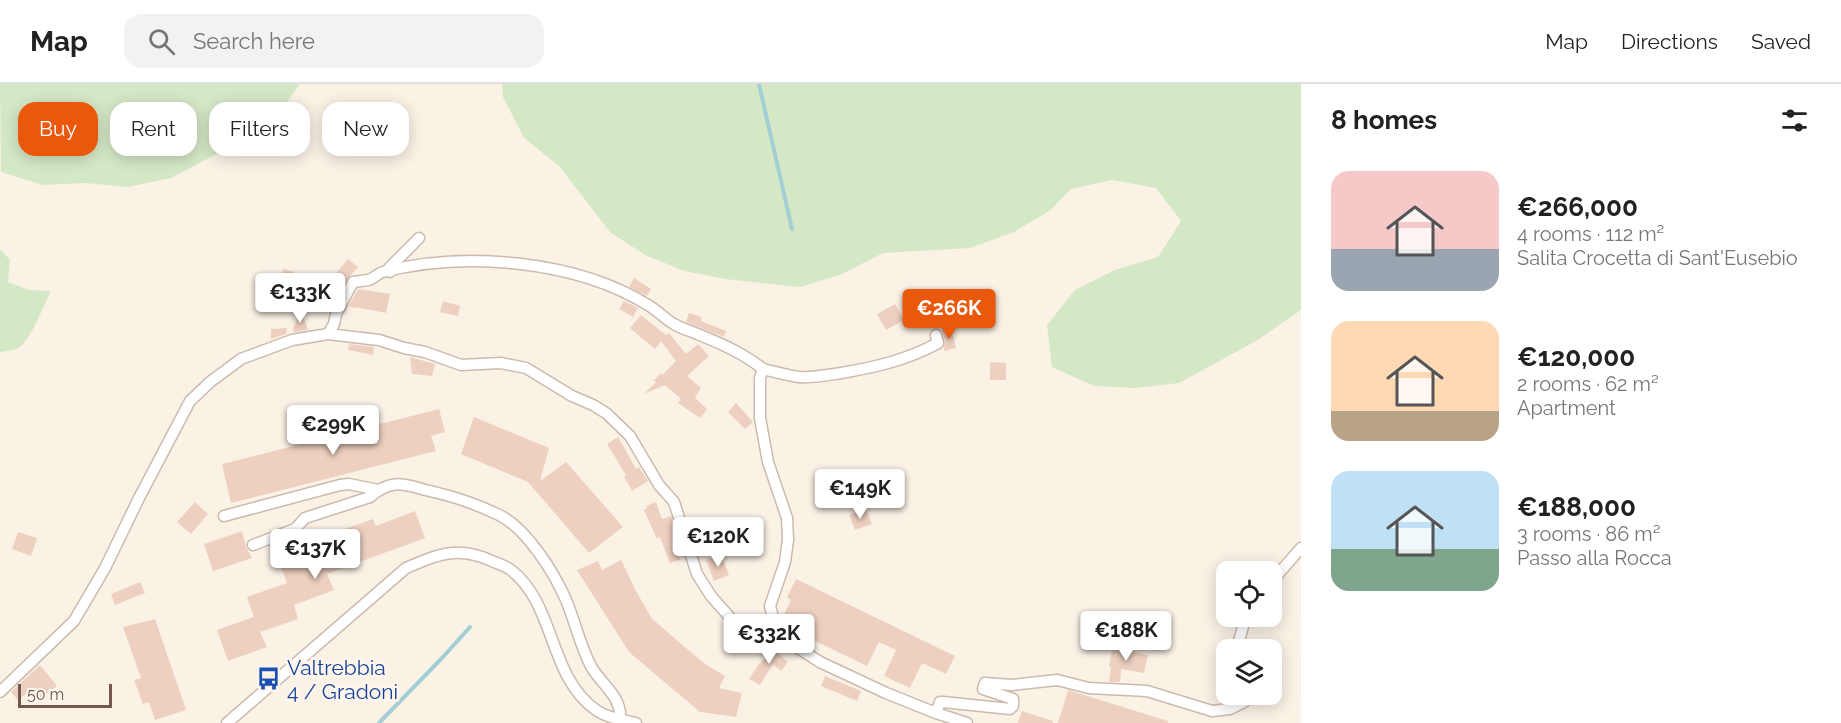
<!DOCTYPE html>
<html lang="en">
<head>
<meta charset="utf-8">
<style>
	:root { --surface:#fff; --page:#f2f2f2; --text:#222; --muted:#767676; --line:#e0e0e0; --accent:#ea580c }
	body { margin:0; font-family:Raleway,sans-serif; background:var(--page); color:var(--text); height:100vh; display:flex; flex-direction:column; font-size:22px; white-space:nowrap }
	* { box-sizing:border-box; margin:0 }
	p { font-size:20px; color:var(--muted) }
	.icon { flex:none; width:33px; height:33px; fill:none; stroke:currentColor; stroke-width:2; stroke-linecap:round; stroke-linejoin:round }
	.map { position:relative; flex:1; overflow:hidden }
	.panel { display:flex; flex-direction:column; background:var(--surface); width:540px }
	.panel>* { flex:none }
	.top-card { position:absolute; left:18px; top:18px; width:570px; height:54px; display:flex; gap:12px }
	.controls { position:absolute; left:1216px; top:477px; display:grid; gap:12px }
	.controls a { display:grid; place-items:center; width:66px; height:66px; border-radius:12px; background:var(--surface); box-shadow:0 3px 15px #0003; font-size:30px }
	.scale { position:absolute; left:18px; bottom:15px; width:94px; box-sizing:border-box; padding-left:6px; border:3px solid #73594d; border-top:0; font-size:16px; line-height:21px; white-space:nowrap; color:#73594d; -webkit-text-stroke:4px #fef6ec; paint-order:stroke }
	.price { position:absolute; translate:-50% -51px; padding:0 14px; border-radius:6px; background:#fff; color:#222; font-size:20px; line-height:39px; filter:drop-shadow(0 2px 3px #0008) }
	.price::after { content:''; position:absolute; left:50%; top:36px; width:18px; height:14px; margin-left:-9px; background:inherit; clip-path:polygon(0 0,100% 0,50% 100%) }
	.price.active { background:var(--accent); color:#fff }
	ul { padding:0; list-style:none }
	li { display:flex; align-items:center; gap:18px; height:150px; padding:0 30px }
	li span { display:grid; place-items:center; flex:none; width:168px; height:120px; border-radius:18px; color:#555 }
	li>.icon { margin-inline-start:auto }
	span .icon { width:72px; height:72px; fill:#fffc; stroke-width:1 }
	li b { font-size:26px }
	h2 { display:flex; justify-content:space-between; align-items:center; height:72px; padding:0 30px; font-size:26px }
	.chip { padding:0 21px; border-radius:18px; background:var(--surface); box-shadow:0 3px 15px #0003; font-size:21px; line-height:54px }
	.chip.active { background:var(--accent); color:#fff }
	header { display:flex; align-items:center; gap:36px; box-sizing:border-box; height:84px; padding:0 30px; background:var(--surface); border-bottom:2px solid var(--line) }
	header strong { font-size:28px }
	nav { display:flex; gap:33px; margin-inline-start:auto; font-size:21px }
	.search { width:420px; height:54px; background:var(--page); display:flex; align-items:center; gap:15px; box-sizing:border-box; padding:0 21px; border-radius:18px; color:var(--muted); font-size:22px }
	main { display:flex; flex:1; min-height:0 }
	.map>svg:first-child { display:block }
	.green { fill:#d5e8c6 }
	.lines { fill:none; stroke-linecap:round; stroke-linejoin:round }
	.stream { stroke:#a3cfd4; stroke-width:4 }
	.building { fill:#eed0c0 }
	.street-casing { stroke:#ccbaad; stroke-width:13 }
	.street { stroke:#fff; stroke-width:10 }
	.labels { text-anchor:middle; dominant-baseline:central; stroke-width:6; stroke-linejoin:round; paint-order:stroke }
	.transit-label { font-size:21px; fill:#164399; stroke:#fef6ec; text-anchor:start }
</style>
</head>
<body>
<header>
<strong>Map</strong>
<div class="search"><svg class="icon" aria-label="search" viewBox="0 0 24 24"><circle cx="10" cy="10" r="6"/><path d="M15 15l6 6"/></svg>Search here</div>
<nav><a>Map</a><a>Directions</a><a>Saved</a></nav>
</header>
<main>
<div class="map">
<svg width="1301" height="639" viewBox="0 0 1301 639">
	<rect width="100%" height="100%" fill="#fbf2e6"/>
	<g class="green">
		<polygon points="0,0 300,0 282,25 247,54 171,94 128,103 85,99 43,101 1,88"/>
		<polygon points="502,0 1301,0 1301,226 1256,257 1179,299 1136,304 1094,302 1052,283 1047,241 1075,206 1115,186 1158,173 1181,137 1156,104 1112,96 1071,105 1051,126 1014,148 970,164 883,169 842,190 800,203 725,195 684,187 645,171 610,148 559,82 524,54 503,13"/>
		<path d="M 0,165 L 10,176 L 8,198 L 29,206 L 51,207 C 43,222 32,255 18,264 C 14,267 5,267 0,268 Z"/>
	</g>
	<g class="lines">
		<g class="stream">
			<polyline points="759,0 792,145"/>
			<polyline points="379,639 443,573 470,543"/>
		</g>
	</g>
	<g class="building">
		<polygon points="348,175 358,183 339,204 342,204 335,216 310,206 316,194 324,197 326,191 332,194"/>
		<polygon points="283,185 294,188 289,225 267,219 269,205 279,207"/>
		<polygon points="634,194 651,205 647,212 629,203"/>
		<polygon points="988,204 995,223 978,230 971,211"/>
		<polygon points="358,205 390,210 386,229 355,223 356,225 349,222"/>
		<polygon points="443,217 460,222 458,232 440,228"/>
		<polygon points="624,217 638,224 633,233 619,225"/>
		<polygon points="895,220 904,236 886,246 877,230"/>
		<polygon points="301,227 308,246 294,248 293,245"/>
		<polygon points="689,229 702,233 701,237 726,247 724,253 686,238"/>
		<polygon points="641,231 666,251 669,249 686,270 698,260 709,272 687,292 701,304 695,314 707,325 700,334 678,319 681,315 665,301 644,310 656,298 654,296 661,289 662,291 676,277 661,257 655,265 630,244"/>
		<polygon points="287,244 286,250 271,255 271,245"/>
		<polygon points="951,244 956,264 944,267 945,258 942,246"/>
		<polygon points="349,260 374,263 373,271 348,266"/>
		<polygon points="410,273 435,280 432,292 412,290"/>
		<polygon points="990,278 1006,279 1006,296 990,296"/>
		<polygon points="736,319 753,338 745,345 728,328"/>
		<polygon points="439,325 445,348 431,352 436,367 231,419 222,380"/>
		<polygon points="474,333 549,364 540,397 566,378 623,443 589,469 528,398 461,370"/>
		<polygon points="618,353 636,385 639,383 648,397 632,407 624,392 626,391 607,360"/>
		<polygon points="195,418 208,430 191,450 177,438"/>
		<polygon points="656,418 662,435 671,432 678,455 674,457 680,476 670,479 660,453 657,455 644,426 647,424 646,422"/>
		<polygon points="866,425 872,440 855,446 849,431"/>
		<polygon points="415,427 425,454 327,490 334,506 294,521 298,535 260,548 267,563 228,577 217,546 254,533 247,513 287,499 281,483 339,463 334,449 373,435 376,442"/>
		<polygon points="242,447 246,463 252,474 213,487 204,460"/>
		<polygon points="18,448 37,454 31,472 12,465"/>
		<polygon points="721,470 729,491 714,497 706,476"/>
		<polygon points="621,476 636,507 652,535 705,580 725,592 719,604 742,609 736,633 700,628 629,568 577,486 598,477 602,486"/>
		<polygon points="796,495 955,572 946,590 922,579 910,604 884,592 896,566 879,558 867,582 788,544 782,535 791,516 787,513"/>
		<polygon points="140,498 145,509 115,521 111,510"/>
		<polygon points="155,535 186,626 155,636 149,618 143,620 134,596 141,594 123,543"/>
		<polygon points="1113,561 1128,563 1128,567 1148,571 1144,589 1121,585 1120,598 1109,598 1111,583 1109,583"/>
		<polygon points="777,562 783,564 779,570 788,578 781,587 773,580 760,601 749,595 759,580"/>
		<polygon points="40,581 57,602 39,616 31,606 18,616 11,608"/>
		<polygon points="825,592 861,607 857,617 821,602"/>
		<polygon points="1068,606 1168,637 1168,639 1058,639"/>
		<polygon points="1022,627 1053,637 1053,639 1018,639"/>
	</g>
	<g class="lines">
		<defs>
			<g id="street">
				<polyline points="390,188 388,186 390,183 419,154"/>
				<path d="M 328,250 L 334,240 L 336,230 L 353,198 C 359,197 366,197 371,195 C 375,193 379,189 383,188 C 465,167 575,176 648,221 C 657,226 665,235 674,240 C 680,244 688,246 695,249 C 719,259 742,268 763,285 L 760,294 L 760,334 L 768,378 L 787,434 L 788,456 L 785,478 L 770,522 L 773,534 L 787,557"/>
				<path d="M 763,285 C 775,288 787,291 799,293 C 813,294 828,291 841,289 C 876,283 907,276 938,259 L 936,251"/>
				<polyline points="224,432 340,401 349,400 378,406"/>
				<path d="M 253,461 L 295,445 L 305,434 L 370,413 C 394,392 406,402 434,408 C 455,413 479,421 499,431 C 526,444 554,488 566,516 C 575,537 581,565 592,584 C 603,602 622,613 620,635"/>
				<polyline points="1272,497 1301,464"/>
				<polyline points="1241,566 1239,557 1246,532"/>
				<polyline points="0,608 74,537 105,484 139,414 190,317 210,298 241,275 292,256 328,250 379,256 404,264 425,268 461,281 501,279 526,284 572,312 593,321 606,329 630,352 659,401 674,418 697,490 711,512 741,546 754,554 770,553 787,557 820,578 886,609 936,629 967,639"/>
				<polyline points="936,629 940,618 943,618 1010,625 1013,622 1013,615 983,605 985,599 1012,601 1057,596 1089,604 1147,607 1212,627 1230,625 1244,618 1249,610"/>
				<path d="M 227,639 L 406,484 C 439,470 459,461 494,478 C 499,480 506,482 511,486 C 556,521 548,592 596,626 C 607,634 623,636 636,639"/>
			</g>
		</defs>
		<use href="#street" class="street-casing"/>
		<use href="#street" class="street"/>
	</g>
	<defs>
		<symbol id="bus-bare" viewBox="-9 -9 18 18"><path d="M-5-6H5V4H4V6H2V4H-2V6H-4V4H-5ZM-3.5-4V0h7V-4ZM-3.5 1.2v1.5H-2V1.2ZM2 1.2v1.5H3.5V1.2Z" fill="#1a4fb4" stroke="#fef6ec" stroke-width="2.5" paint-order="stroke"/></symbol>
	</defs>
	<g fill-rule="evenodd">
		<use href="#bus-bare" x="252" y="578" width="33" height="33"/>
	</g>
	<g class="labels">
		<g class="transit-label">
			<text x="287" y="583">Valtrebbia<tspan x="287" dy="24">4 / Gradoni</tspan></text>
		</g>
	</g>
</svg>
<div class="controls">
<a><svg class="icon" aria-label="locate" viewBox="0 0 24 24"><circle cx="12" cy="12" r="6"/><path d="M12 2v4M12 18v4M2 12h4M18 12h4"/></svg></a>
<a><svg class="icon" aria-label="layers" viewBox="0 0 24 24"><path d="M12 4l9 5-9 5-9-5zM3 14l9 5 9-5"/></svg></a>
</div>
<div class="scale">50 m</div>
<b class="price" style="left:300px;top:240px">€133K</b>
<b class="price active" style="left:949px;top:256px">€266K</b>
<b class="price" style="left:333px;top:372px">€299K</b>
<b class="price" style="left:860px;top:436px">€149K</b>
<b class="price" style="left:718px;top:484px">€120K</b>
<b class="price" style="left:315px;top:496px">€137K</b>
<b class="price" style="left:1126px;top:578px">€188K</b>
<b class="price" style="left:769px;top:581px">€332K</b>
<div class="top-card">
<a class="chip active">Buy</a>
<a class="chip">Rent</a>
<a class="chip">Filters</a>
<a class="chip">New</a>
</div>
</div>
<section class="panel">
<h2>8 homes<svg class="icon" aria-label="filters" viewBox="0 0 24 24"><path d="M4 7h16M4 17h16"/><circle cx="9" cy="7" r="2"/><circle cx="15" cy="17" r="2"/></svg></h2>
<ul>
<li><span style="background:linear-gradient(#f6c9c9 65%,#9aa5b1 0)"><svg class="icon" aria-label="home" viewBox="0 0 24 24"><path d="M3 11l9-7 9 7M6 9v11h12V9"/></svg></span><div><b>€266,000</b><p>4 rooms · 112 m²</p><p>Salita Crocetta di Sant'Eusebio</p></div></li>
<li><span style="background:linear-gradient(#ffd9b3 75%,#b9a48a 0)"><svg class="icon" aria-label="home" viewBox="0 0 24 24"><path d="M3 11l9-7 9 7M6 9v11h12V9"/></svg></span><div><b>€120,000</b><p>2 rooms · 62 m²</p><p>Apartment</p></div></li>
<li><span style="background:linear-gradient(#bfe0f5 65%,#7fa58c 0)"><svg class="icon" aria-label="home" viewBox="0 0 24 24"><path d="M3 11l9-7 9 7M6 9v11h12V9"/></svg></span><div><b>€188,000</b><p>3 rooms · 86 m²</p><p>Passo alla Rocca</p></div></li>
</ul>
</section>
</main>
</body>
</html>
